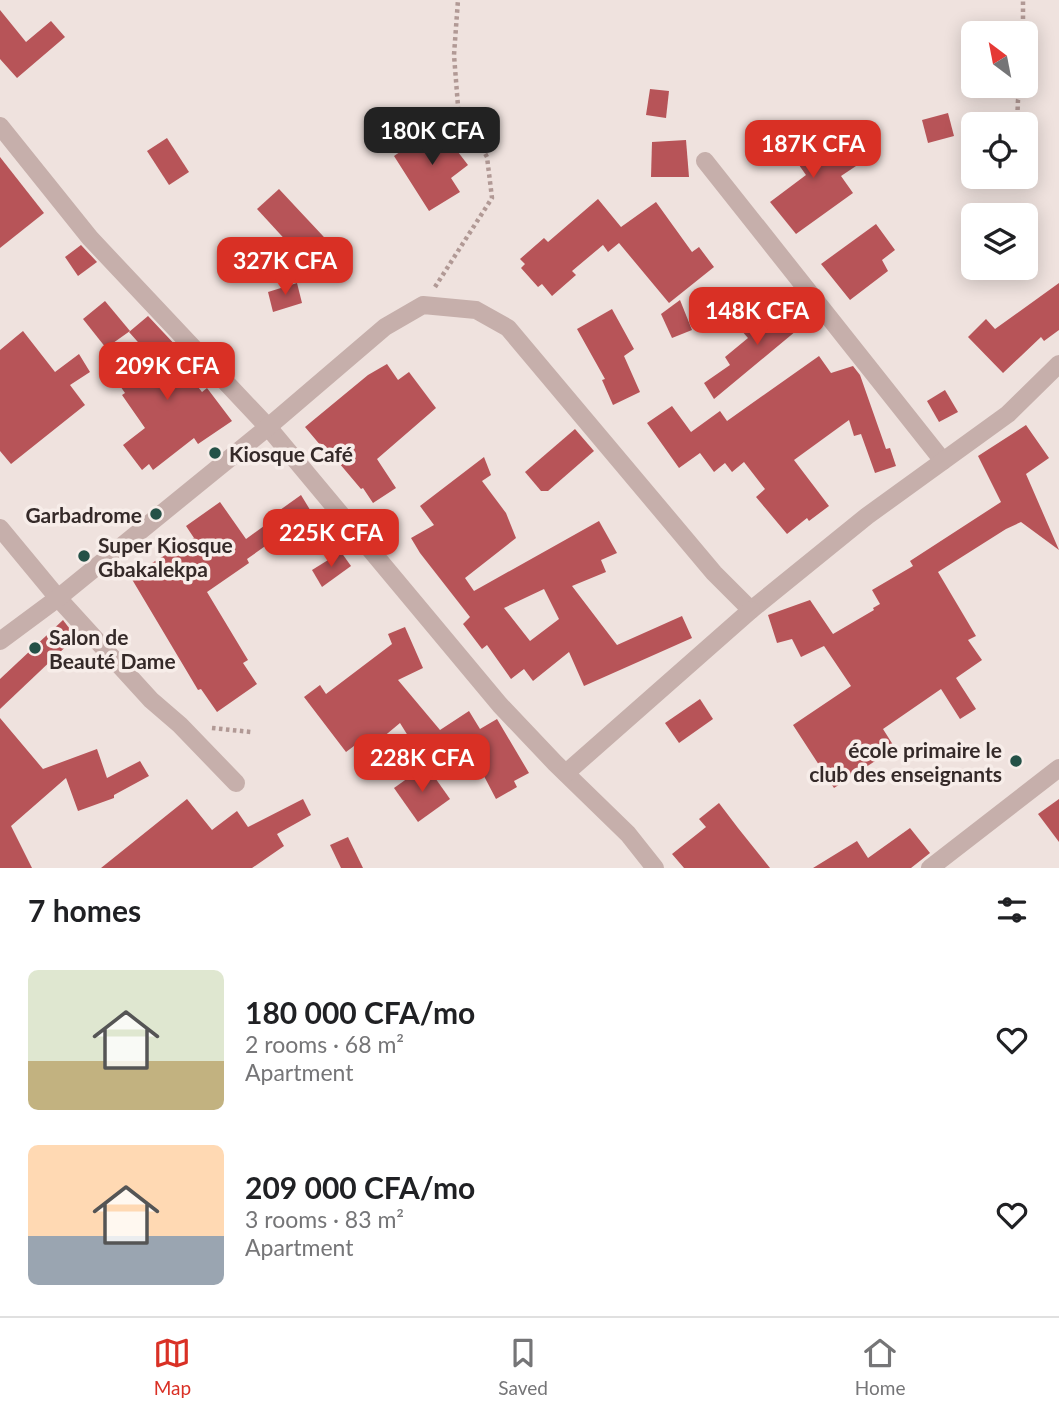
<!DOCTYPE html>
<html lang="en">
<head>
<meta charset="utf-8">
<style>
	:root { --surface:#fff; --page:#f6f6f6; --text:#202124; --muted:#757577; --line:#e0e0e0; --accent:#d93025 }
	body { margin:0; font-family:Lato,sans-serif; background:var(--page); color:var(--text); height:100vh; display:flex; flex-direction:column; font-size:26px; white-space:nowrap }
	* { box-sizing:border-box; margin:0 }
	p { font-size:23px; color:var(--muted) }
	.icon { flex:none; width:38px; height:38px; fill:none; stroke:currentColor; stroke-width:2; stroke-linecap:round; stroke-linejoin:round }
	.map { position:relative; height:868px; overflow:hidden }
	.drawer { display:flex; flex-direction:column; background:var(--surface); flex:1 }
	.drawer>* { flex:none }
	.needle { width:46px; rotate:328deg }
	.fabs { position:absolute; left:961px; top:21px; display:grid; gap:14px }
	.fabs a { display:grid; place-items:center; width:77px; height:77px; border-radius:10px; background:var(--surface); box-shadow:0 4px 18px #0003; font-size:35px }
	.price { position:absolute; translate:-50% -60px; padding:0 16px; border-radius:14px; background:var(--accent); color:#fff; font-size:23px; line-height:46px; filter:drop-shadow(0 2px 4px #0008) }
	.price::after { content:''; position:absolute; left:50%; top:42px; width:21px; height:16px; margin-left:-10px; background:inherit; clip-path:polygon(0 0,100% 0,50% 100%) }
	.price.on { background:#222; color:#fff }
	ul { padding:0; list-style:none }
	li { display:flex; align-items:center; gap:21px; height:175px; padding:0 28px }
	li span { display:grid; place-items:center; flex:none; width:196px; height:140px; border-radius:10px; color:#555 }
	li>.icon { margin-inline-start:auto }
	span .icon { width:84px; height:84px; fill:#fffc; stroke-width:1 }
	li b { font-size:30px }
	h2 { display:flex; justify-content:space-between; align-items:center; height:84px; padding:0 28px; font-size:30px }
	.menu { display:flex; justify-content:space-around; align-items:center; height:98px; border-top:2px solid var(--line); background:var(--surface); font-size:19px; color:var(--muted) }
	.menu a { display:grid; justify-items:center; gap:4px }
	.menu .on { color:var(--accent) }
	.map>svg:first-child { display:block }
	.building { fill:#b75458; fill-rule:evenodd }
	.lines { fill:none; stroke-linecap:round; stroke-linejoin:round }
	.path { stroke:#b19995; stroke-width:4.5; stroke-dasharray:3.5 3.5; stroke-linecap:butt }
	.minor { stroke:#c6afab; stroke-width:18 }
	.poi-dot { fill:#245147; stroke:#f7ede9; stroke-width:2.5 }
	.labels { text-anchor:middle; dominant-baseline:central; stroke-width:7; stroke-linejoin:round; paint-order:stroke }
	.poi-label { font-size:21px; font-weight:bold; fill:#352a29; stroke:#f7ede9; text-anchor:start }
</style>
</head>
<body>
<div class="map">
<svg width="1059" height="868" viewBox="0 0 1059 868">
	<rect width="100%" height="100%" fill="#efe2de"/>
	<g class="building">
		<polygon points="0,10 26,42 51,21 65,37 17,78 0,59"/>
		<polygon points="650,89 669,91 666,118 646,115"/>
		<polygon points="948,113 954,136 928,143 922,120"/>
		<polygon points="791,120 818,157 842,139 859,164 841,176 853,193 796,234 770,202 806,175 775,131"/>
		<polygon points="438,126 468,165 451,178 460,192 429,211 394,156"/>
		<polygon points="167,138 189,172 169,185 147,151"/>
		<polygon points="686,140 689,177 651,177 652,142"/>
		<polygon points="0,157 44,213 0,248"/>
		<polygon points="279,189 337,251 313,270 257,209"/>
		<polygon points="598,199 621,227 656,202 692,252 699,247 714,267 669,303 619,243 608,252 603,245 572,271 576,275 552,296 542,284 538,287 521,268 525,264 520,259 544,238 548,242"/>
		<polygon points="876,224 895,250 882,260 888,271 850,300 821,264"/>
		<polygon points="81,245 97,262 78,276 65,257"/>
		<polygon points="297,283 302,303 273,312 268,292"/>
		<polygon points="1059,283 1059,330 1044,341 1041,337 1003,373 968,337 986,319 995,329"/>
		<polygon points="680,300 692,330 672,338 661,314"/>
		<polygon points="105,301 130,331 106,348 83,319"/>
		<polygon points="792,302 808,321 714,399 704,383 730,365 725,357 748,338 741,330 756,317 763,326"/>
		<polygon points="612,309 634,349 624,356 640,392 613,405 602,380 605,379 577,329"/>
		<polygon points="148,316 179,349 172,354 202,392 207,388 232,421 198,444 194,438 153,470 149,464 142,470 123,445 145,428 122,395 125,393 118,383 153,359 129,332"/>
		<polygon points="23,331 55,372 79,354 90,372 70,385 85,405 11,464 0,451 0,350"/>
		<polygon points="819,356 831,373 853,366 860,375 886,449 890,448 896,466 875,473 861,434 854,436 849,420 794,460 829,506 809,521 807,518 787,534 756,497 765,489 744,462 732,472 725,463 714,472 700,453 679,468 647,423 672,406 691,432 720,411 727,421"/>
		<polygon points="387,364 398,380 409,372 436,408 377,459 396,488 373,503 363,488 361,489 323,444 321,446 305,427 368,375"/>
		<polygon points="945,390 958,412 939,422 927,401"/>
		<polygon points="1026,425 1049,458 1026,474 1059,550 1021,522 1006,529 938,572 976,636 968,640 982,660 956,678 976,709 960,719 941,689 883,729 895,748 834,788 793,725 851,686 824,646 801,657 792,639 777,643 768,615 810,600 833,634 874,610 873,608 880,604 872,590 913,566 910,561 1001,502 978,456"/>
		<polygon points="575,429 594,451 548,491 541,491 525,472"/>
		<path d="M 484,457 L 491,475 L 482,481 L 506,513 L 516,538 L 465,578 L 474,591 L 599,521 L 617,553 L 601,560 L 606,572 L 572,586 L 617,645 L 682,616 L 692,638 L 584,686 L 569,652 L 533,681 L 524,669 L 511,679 L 487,645 L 482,649 L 463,624 L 470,617 L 420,553 L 411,538 L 434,525 L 420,506 ZM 544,589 L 559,619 L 530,641 L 504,608 Z"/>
		<polygon points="301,495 312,513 247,559 249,563 207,592 248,660 243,663 257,684 217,712 201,689 198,690 130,576 194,538 186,526 220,502 246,539 275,518 273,515"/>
		<polygon points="341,552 351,566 322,587 312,570"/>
		<polygon points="63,620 76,637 0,709 0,679"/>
		<polygon points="405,627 423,668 398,680 440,730 469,711 480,729 497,719 529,773 514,781 517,787 496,799 463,736 423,760 400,723 370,748 362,740 346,752 304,697 320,685 326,694 392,644 388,634"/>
		<polygon points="700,699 713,719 679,743 665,723"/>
		<polygon points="0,718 43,769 97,749 107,778 140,761 149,776 114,795 114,798 78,811 66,778 11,826 32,868 0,868"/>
		<polygon points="426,765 450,799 418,822 394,788"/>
		<polygon points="187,799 212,830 237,811 248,827 303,799 311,815 277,834 284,846 252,868 101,868"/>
		<polygon points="1059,799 1059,842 1038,814"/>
		<polygon points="719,803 738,828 770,868 684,868 672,854 706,827 699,819"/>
		<polygon points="910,828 930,853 911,868 813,868 857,841 868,858"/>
		<polygon points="348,837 363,868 341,868 330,845"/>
	</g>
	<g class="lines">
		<g class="path">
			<polyline points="1023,33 1023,0"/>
			<polyline points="1017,124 1018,100 1023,86"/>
			<polyline points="1026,164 1032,185"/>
			<polyline points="435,287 492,198 487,157 478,141 459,119 454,55 458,0"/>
			<polyline points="212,728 251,732"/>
		</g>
		<g class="minor">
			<polyline points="0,126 90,238 268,427 500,705 555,763 628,834 655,868"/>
			<polyline points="705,161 943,461"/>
			<polyline points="0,528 58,598 151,700 180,725 236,783"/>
			<polyline points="0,641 58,598 268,427 385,327 423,305 476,310 508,328 714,573 751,610 867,516 1008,414 1059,364"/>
			<polyline points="566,773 751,610"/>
			<polyline points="930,868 1059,768"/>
		</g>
	</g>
	<g class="poi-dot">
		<circle cx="215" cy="453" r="7"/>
		<circle cx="156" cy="514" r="7"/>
		<circle cx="84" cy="556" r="7"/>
		<circle cx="35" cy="648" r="7"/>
		<circle cx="1016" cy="761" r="7"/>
	</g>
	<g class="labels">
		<g class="poi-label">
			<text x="229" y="453">Kiosque Café</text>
			<text x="142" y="514" text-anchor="end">Garbadrome</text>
			<text x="98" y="544">Super Kiosque<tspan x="98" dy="24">Gbakalekpa</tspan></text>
			<text x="49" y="636">Salon de<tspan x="49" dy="24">Beauté Dame</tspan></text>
			<text x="1002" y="749" text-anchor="end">école primaire le<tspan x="1002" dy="24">club des enseignants</tspan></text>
		</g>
	</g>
</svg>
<div class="fabs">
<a><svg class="needle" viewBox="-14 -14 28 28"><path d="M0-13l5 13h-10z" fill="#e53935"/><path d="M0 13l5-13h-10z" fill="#757577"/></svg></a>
<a><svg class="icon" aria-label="locate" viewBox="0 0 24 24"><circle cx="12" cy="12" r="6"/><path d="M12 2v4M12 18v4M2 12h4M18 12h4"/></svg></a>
<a><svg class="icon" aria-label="layers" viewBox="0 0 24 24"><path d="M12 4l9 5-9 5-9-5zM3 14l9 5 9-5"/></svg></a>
</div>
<b class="price on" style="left:432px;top:167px">180K CFA</b>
<b class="price" style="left:813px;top:180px">187K CFA</b>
<b class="price" style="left:285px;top:297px">327K CFA</b>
<b class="price" style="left:757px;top:347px">148K CFA</b>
<b class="price" style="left:167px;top:402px">209K CFA</b>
<b class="price" style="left:331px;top:569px">225K CFA</b>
<b class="price" style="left:422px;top:794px">228K CFA</b>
</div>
<section class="drawer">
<h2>7 homes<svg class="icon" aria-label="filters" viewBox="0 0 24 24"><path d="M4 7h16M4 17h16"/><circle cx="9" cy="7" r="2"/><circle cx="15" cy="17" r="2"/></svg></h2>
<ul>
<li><span style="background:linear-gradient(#dfe7d0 65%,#c2b280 0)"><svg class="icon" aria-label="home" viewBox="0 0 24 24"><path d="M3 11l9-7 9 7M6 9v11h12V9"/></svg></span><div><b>180 000 CFA/mo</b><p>2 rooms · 68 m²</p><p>Apartment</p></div><svg class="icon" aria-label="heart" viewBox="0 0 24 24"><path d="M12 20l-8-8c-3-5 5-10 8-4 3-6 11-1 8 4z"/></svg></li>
<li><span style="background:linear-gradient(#ffd9b3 65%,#9aa5b1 0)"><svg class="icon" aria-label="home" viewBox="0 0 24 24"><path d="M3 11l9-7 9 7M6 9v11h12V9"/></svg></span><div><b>209 000 CFA/mo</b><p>3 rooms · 83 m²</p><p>Apartment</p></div><svg class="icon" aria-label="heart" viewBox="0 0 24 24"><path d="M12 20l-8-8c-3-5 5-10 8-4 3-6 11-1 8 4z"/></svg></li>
</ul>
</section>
<nav class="menu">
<a class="on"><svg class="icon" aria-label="map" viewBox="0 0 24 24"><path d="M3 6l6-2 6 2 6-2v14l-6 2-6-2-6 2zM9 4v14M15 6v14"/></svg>Map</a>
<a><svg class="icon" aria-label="saved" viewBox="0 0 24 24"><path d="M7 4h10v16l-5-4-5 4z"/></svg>Saved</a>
<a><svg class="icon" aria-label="home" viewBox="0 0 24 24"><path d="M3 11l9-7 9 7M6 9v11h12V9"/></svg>Home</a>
</nav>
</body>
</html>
